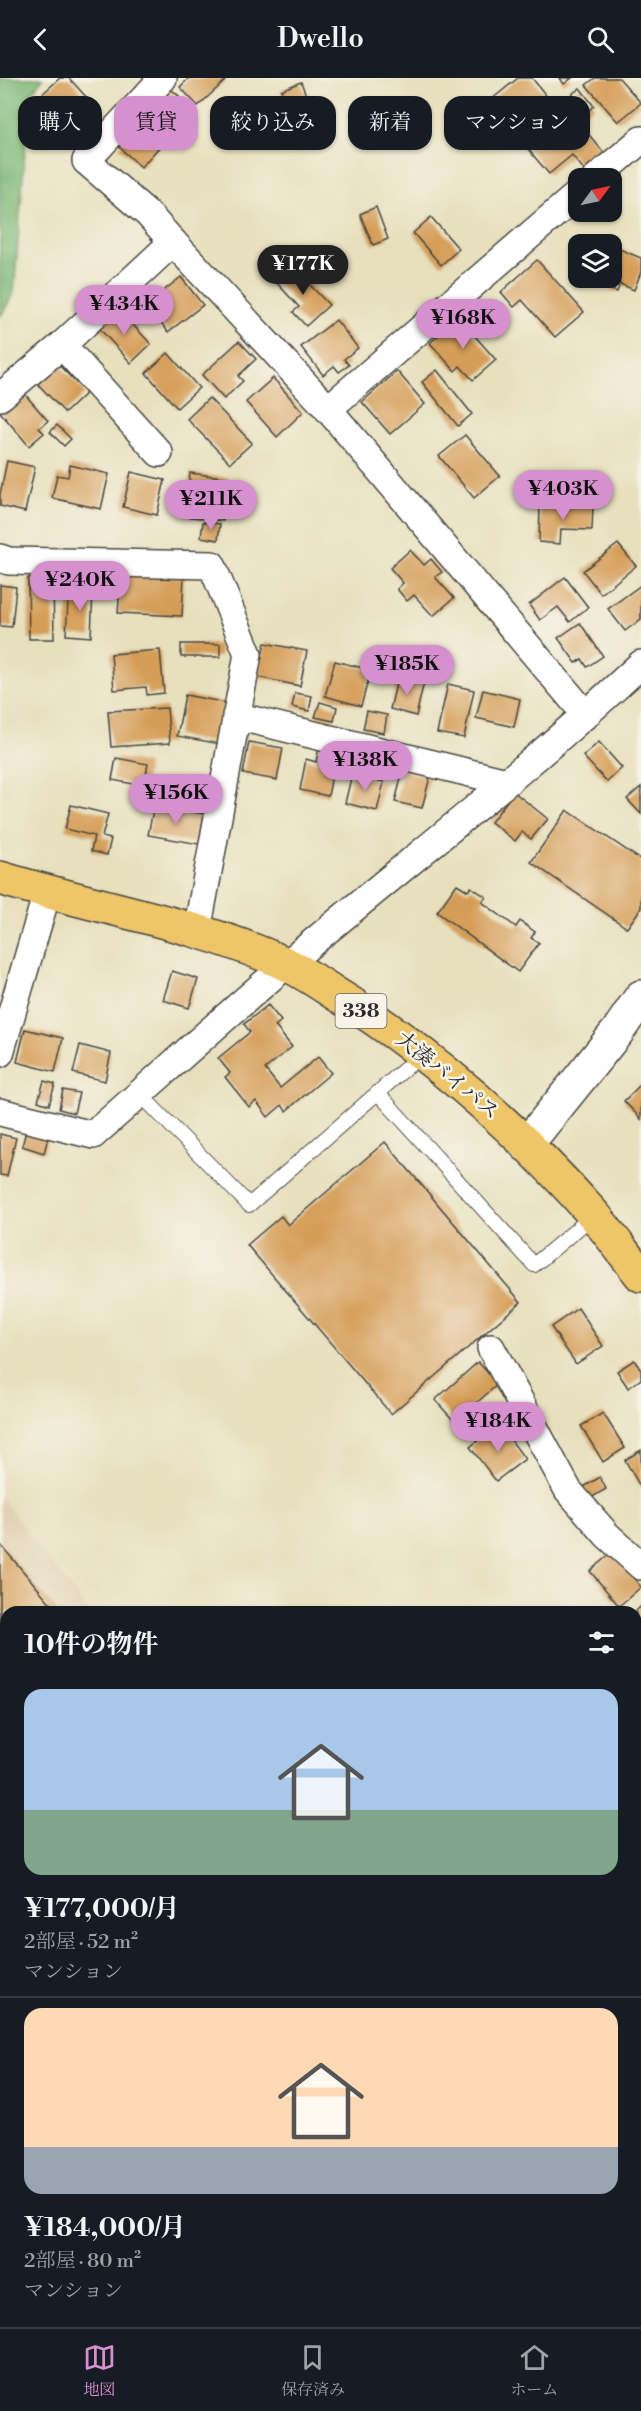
<!DOCTYPE html>
<html lang="ja">
<head>
<meta charset="utf-8">
<style>
	:root { --surface:#171b24; --page:#242831; --text:#f1f3f6; --muted:#9ea1a6; --line:#363941; --accent:#d690ce }
	body { margin:0; font-family:"Libre Bodoni","Noto Serif JP",serif; background:var(--page); color:var(--text); height:100vh; display:flex; flex-direction:column; font-size:22px; white-space:nowrap }
	* { box-sizing:border-box; margin:0 }
	p { font-size:20px; color:var(--muted) }
	.icon { flex:none; width:33px; height:33px; fill:none; stroke:currentColor; stroke-width:2; stroke-linecap:round; stroke-linejoin:round }
	.map { position:relative; flex:1; overflow:hidden }
	.side { position:absolute; left:0px; top:1528px; width:642px; height:722px; display:flex; flex-direction:column; background:var(--surface); border-radius:18px 18px 0 0; box-shadow:0 2px 4px #0004 }
	.side>* { flex:none }
	.banner { position:absolute; left:18px; top:18px; width:606px; height:54px; display:flex; gap:12px }
	.needle { width:39px; rotate:57deg }
	.controls { position:absolute; left:568px; top:90px; display:grid; gap:12px }
	.controls a { display:grid; place-items:center; width:54px; height:54px; border-radius:12px; background:var(--surface); box-shadow:0 2px 4px #0004; font-size:30px }
	.price { position:absolute; translate:-50% -51px; padding:0 14px; border-radius:21px; background:var(--accent); color:#111; font-size:20px; line-height:39px; filter:drop-shadow(0 2px 3px #0008) }
	.price::after { content:''; position:absolute; left:50%; top:36px; width:18px; height:14px; margin-left:-9px; background:inherit; clip-path:polygon(0 0,100% 0,50% 100%) }
	.price.on { background:#222; color:#fff }
	ul { padding:0; list-style:none }
	li { display:grid; align-content:center; gap:12px; height:318px; padding:0 24px }
	li+li { border-top:2px solid var(--line) }
	li span { display:grid; place-items:center; height:186px; border-radius:18px; color:#555 }
	li>.icon { margin-inline-start:auto }
	span .icon { width:108px; height:108px; fill:#fffc; stroke-width:1 }
	li b { font-size:26px }
	h2 { display:flex; justify-content:space-between; align-items:center; height:72px; padding:0 24px; font-size:26px }
	.pill { padding:0 21px; border-radius:18px; background:var(--surface); box-shadow:0 2px 4px #0004; font-size:21px; line-height:54px }
	.pill.on { background:var(--accent); color:#111 }
	header { display:flex; justify-content:space-between; align-items:center; height:78px; padding:0 24px; background:var(--surface); font-size:27px; font-weight:600 }
	.dock { display:flex; justify-content:space-around; align-items:center; height:84px; border-top:2px solid var(--line); background:var(--surface); font-size:16px; color:var(--muted) }
	.dock a { display:grid; justify-items:center; gap:3px }
	.dock .on { color:var(--accent) }
	.map>svg:first-child { display:block }
	.built { fill:#e2d2b4 }
	.forest { fill:#7db878; stroke:#547252; stroke-width:1.5 }
	.building { fill:#d59e59 }
	.lines { fill:none; stroke-linecap:round; stroke-linejoin:round }
	.service-casing { stroke:#474641; stroke-width:16 }
	.minor-casing { stroke:#474641; stroke-width:30 }
	.tertiary-casing { stroke:#474641; stroke-width:36 }
	.trunk-casing { stroke:#474641; stroke-width:36 }
	.service { stroke:#fff; stroke-width:14 }
	.minor { stroke:#fff; stroke-width:27 }
	.tertiary { stroke:#fff; stroke-width:33 }
	.trunk { stroke:#eec569; stroke-width:33 }
	.labels { text-anchor:middle; dominant-baseline:central; stroke-width:5; stroke-linejoin:round; paint-order:stroke }
	.shield { fill:#f7f3e8; stroke:#686764; stroke-width:1.5 }
	.shield-label { font-size:20px; font-weight:bold; fill:#2b2b2b }
	.street-label { font-size:21px; fill:#2b2b2b; stroke:#f7f3e8 }
</style>
</head>
<body>
<header><svg class="icon" aria-label="back" viewBox="0 0 24 24"><path d="M15 5l-7 7 7 7"/></svg>Dwello<svg class="icon" aria-label="search" viewBox="0 0 24 24"><circle cx="10" cy="10" r="6"/><path d="M15 15l6 6"/></svg></header>
<div class="map">
<svg width="641" height="2249" viewBox="0 0 641 2249">
	<rect width="100%" height="100%" fill="#f7f3e8"/>
	<filter id="ink" filterUnits="userSpaceOnUse"><feTurbulence type="fractalNoise" baseFrequency=".0167" numOctaves="2"/><feDisplacementMap in="SourceGraphic" scale="12" xChannelSelector="R" yChannelSelector="G"/><feConvolveMatrix kernelMatrix="1 2 1 2 8 2 1 2 1" color-interpolation-filters="sRGB"/></filter>
	<filter id="wash" filterUnits="userSpaceOnUse"><feTurbulence type="fractalNoise" baseFrequency=".008" numOctaves="4" result="noise"/><feDisplacementMap in="SourceGraphic" scale="24" xChannelSelector="R" yChannelSelector="G"/><feGaussianBlur stdDeviation="1.35" result="paint"/><feColorMatrix in="noise" values="0 0 0 0 0 0 0 0 0 0 0 0 0 0 0 0 0 1.4 0 .05"/><feComposite in="paint" operator="in"/></filter>
	<g filter="url(#wash)">
		<rect width="100%" height="100%" fill="#e7e0bd"/>
		<polygon class="built" points="0,1418 89,1534 6,1534 6,1990 0,1993"/>
		<polygon class="forest" points="0,0 43,0 29,18 14,215 0,239"/>
		<g id="blocks">
			<g class="building">
				<polygon points="60,0 69,0 88,21 62,44 39,19"/>
				<polygon points="189,0 223,0 225,3 198,28 180,9"/>
				<polygon points="518,0 532,0 552,25 528,45 516,31 506,39 492,21"/>
				<polygon points="560,0 572,0 564,6"/>
				<polygon points="595,0 619,0 641,25 618,44 586,7"/>
				<polygon points="301,4 314,38 294,45 281,12"/>
				<polygon points="168,9 179,18 169,32 157,24"/>
				<polygon points="580,10 594,28 583,37 568,19"/>
				<polygon points="483,25 498,44 470,66 455,47"/>
				<polygon points="151,33 174,53 141,89 119,69"/>
				<polygon points="556,35 567,47 575,40 605,76 585,93 572,77 549,96 522,64"/>
				<polygon points="376,129 388,161 373,167 360,136"/>
				<polygon points="431,139 459,171 441,187 413,155"/>
				<polygon points="612,168 641,180 641,194 634,212 620,206 617,214 599,206 602,200 612,200"/>
				<polygon points="537,182 584,234 555,259 522,222 514,229 501,214"/>
				<polygon points="293,189 329,227 306,248 293,234 299,229 276,204"/>
				<polygon points="181,199 203,227 168,254 147,226"/>
				<polygon points="117,230 151,266 131,285 98,249"/>
				<polygon points="459,240 496,282 473,302 460,288 455,293 430,265"/>
				<polygon points="336,242 358,270 344,281 349,287 339,294 334,288 323,297 301,269"/>
				<polygon points="239,263 256,281 238,298 243,303 224,321 202,297"/>
				<polygon points="168,275 199,310 177,330 146,295"/>
				<polygon points="57,285 86,315 65,335 36,304"/>
				<polygon points="437,292 472,336 458,348 422,304"/>
				<polygon points="397,293 425,326 390,356 362,324"/>
				<polygon points="273,300 303,334 277,359 246,324"/>
				<polygon points="23,314 48,343 39,350 44,355 29,368 0,334"/>
				<polygon points="209,320 252,365 230,385 187,341"/>
				<polygon points="57,347 71,361 64,368 50,354"/>
				<polygon points="465,357 500,398 474,420 439,378"/>
				<polygon points="7,383 35,389 25,434 0,428 0,416"/>
				<polygon points="70,387 109,396 101,431 52,420 57,397 68,399"/>
				<polygon points="131,394 165,402 157,437 123,429"/>
				<polygon points="190,395 229,400 223,443 185,438"/>
				<polygon points="540,426 593,429 592,452 561,451 560,466 539,464"/>
				<polygon points="203,444 220,446 218,462 201,459"/>
				<polygon points="618,466 636,488 601,516 583,493"/>
				<polygon points="410,472 424,487 431,481 442,494 435,499 454,520 433,538 414,517 407,523 397,511 403,505 390,490"/>
				<polygon points="121,494 184,498 182,538 118,535"/>
				<polygon points="53,499 54,561 29,561 28,500"/>
				<polygon points="565,499 588,529 570,544 558,529 540,542 529,527"/>
				<polygon points="0,507 16,509 12,549 0,548"/>
				<polygon points="641,507 641,541 625,553 608,531"/>
				<polygon points="69,508 93,510 91,559 66,557"/>
				<polygon points="580,545 603,578 587,589 582,581 576,585 558,560"/>
				<polygon points="265,565 307,573 300,608 257,599"/>
				<rect x="181" y="566" width="39" height="13"/>
				<polygon points="160,572 164,615 147,617 146,609 114,612 111,576"/>
				<polygon points="335,583 371,592 361,628 325,618"/>
				<polygon points="398,598 424,604 416,638 390,631"/>
				<polygon points="448,606 474,612 464,660 437,655"/>
				<polygon points="483,612 520,621 514,649 476,640"/>
				<polygon points="295,615 312,618 309,633 292,629"/>
				<polygon points="185,617 228,625 220,666 177,658"/>
				<polygon points="320,624 337,629 334,643 315,639"/>
				<polygon points="167,630 170,665 111,669 108,633"/>
				<polygon points="367,633 387,637 384,655 363,651"/>
				<polygon points="249,664 283,670 277,702 243,696"/>
				<polygon points="599,664 622,690 607,704 583,678"/>
				<polygon points="319,669 337,672 328,718 300,712 306,681 316,684"/>
				<polygon points="116,680 148,686 144,708 112,702"/>
				<polygon points="403,692 430,699 422,730 395,724"/>
				<polygon points="352,696 384,704 377,733 345,725"/>
				<polygon points="641,709 641,736 627,721"/>
				<polygon points="514,714 548,741 531,761 522,754 515,763 491,744"/>
				<polygon points="71,727 108,736 102,759 111,761 107,777 91,773 94,758 65,751"/>
				<polygon points="154,727 204,736 199,766 148,757"/>
				<polygon points="567,732 641,782 641,830 627,850 531,784"/>
				<polygon points="457,806 468,813 471,809 486,819 482,824 516,849 520,843 535,854 531,860 539,865 518,894 437,834"/>
				<polygon points="172,893 198,901 189,930 163,922"/>
				<polygon points="268,927 281,943 275,948 292,969 265,991 280,1010 318,979 331,995 286,1033 282,1027 268,1039 256,1023 249,1029 225,999 230,995 218,980 250,954 244,946"/>
				<polygon points="25,951 63,960 55,994 17,984"/>
				<polygon points="80,967 111,975 105,1003 73,995"/>
				<polygon points="44,1003 55,1006 49,1027 38,1023"/>
				<polygon points="641,1006 641,1041 624,1023"/>
				<polygon points="63,1012 79,1015 74,1035 59,1031"/>
				<polygon points="26,1053 48,1060 44,1075 22,1068"/>
				<polygon points="0,1056 16,1060 7,1098 0,1097"/>
				<polygon points="385,1064 521,1224 391,1336 247,1167 281,1138 288,1147"/>
				<polygon points="578,1230 603,1268 576,1286 551,1249"/>
				<polygon points="634,1282 641,1292 641,1301 628,1310 617,1293"/>
				<polygon points="478,1284 498,1306 455,1344 435,1322"/>
				<polygon points="603,1335 625,1370 603,1384 581,1348"/>
				<polygon points="499,1346 525,1381 496,1403 470,1369"/>
				<polygon points="641,1372 641,1410 625,1382"/>
				<polygon points="600,1399 606,1411 589,1421 582,1410"/>
				<polygon points="0,1466 58,1534 6,1534 6,1556 0,1549"/>
				<polygon points="612,1474 641,1509 619,1528 590,1493"/>
				<polygon points="641,1528 641,1547 639,1549 636,1545 636,1533"/>
				<polygon points="636,1585 641,1591 641,1636 636,1640"/>
				<polygon points="0,1617 6,1624 6,1704 0,1697"/>
				<polygon points="641,1657 641,1676 639,1678 636,1674 636,1661"/>
				<polygon points="0,1796 6,1803 6,1813 0,1818"/>
				<polygon points="637,2102 641,2103 641,2142 636,2141"/>
				<polygon points="641,2163 641,2178 636,2177"/>
				<polygon points="6,2188 6,2205 0,2206 0,2190"/>
				<polygon points="636,2209 641,2211 641,2240 636,2238"/>
				<polygon points="227,2244 246,2244 245,2248 238,2246 237,2249 226,2249"/>
				<polygon points="312,2244 343,2244 350,2249 318,2249"/>
				<polygon points="440,2244 490,2244 503,2249 438,2249"/>
			</g>
		</g>
	</g>
	<g filter="url(#ink)">
		<use href="#blocks" fill-opacity="0" stroke="#474641" stroke-width="1.5"/>
		<g class="lines">
			<defs>
				<g id="service">
					<polyline points="378,1015 534,1187 594,1137"/>
					<polyline points="140,1016 249,1127 422,976"/>
					<polyline points="636,1881 641,1880"/>
					<polyline points="520,2249 521,2244"/>
				</g>
				<g id="minor">
					<polyline points="163,0 86,83 148,136 173,164"/>
					<polyline points="596,100 641,62"/>
					<polyline points="62,267 159,375"/>
					<polyline points="0,319 62,267 173,164 328,331 586,637"/>
					<polyline points="328,331 579,115"/>
					<polyline points="0,480 9,483 212,487 248,576 197,853"/>
					<polyline points="236,638 507,704"/>
					<polyline points="0,975 47,815"/>
					<path d="M 0,1034 L 93,1057 C 158,1000 222,941 287,886 C 405,786 528,692 641,586"/>
					<polyline points="491,1270 568,1412 607,1457 641,1488"/>
					<polyline points="636,2196 641,2198"/>
					<polyline points="276,2244 279,2249"/>
				</g>
				<g id="tertiary">
					<polyline points="526,1067 618,953 641,919"/>
					<polyline points="636,1707 641,1704"/>
					<polyline points="636,2004 641,1981"/>
					<polyline points="0,2028 6,2025"/>
					<polyline points="581,2249 582,2244"/>
				</g>
				<path id="trunk" d="M 0,800 C 94,829 197,845 286,886 C 309,897 330,913 352,926 C 441,984 523,1057 594,1137 C 610,1156 625,1177 641,1197"/>
			</defs>
			<use href="#service" class="service-casing"/>
			<use href="#minor" class="minor-casing"/>
			<use href="#tertiary" class="tertiary-casing"/>
			<use href="#trunk" class="trunk-casing"/>
			<use href="#service" class="service"/>
			<use href="#minor" class="minor"/>
			<use href="#tertiary" class="tertiary"/>
			<use href="#trunk" class="trunk"/>
		</g>
	</g>
	<g class="labels">
		<rect class="shield" x="335.5" y="916" width="51" height="34" rx="4.5"/>
		<g class="shield-label">
			<text x="361" y="933">338</text>
		</g>
		<g class="street-label">
			<text transform="translate(447 998) rotate(39)">大湊バイパス</text>
		</g>
	</g>
</svg>
<div class="controls">
<a><svg class="needle" viewBox="-14 -14 28 28"><path d="M0-13l5 13h-10z" fill="#e53935"/><path d="M0 13l5-13h-10z" fill="#9ea1a6"/></svg></a>
<a><svg class="icon" aria-label="layers" viewBox="0 0 24 24"><path d="M12 4l9 5-9 5-9-5zM3 14l9 5 9-5"/></svg></a>
</div>
<b class="price on" style="left:303px;top:218px">¥177K</b>
<b class="price" style="left:124px;top:258px">¥434K</b>
<b class="price" style="left:463px;top:272px">¥168K</b>
<b class="price" style="left:563px;top:443px">¥403K</b>
<b class="price" style="left:211px;top:453px">¥211K</b>
<b class="price" style="left:80px;top:534px">¥240K</b>
<b class="price" style="left:407px;top:618px">¥185K</b>
<b class="price" style="left:365px;top:714px">¥138K</b>
<b class="price" style="left:176px;top:747px">¥156K</b>
<b class="price" style="left:498px;top:1375px">¥184K</b>
<div class="banner">
<a class="pill">購入</a>
<a class="pill on">賃貸</a>
<a class="pill">絞り込み</a>
<a class="pill">新着</a>
<a class="pill">マンション</a>
</div>
<section class="side">
<h2>10件の物件<svg class="icon" aria-label="filters" viewBox="0 0 24 24"><path d="M4 7h16M4 17h16"/><circle cx="9" cy="7" r="2"/><circle cx="15" cy="17" r="2"/></svg></h2>
<ul>
<li><span style="background:linear-gradient(#a9c7e8 65%,#7fa58c 0)"><svg class="icon" aria-label="home" viewBox="0 0 24 24"><path d="M3 11l9-7 9 7M6 9v11h12V9"/></svg></span><div><b>¥177,000/月</b><p>2部屋 · 52 m²</p><p>マンション</p></div></li>
<li><span style="background:linear-gradient(#ffd9b3 75%,#9aa5b1 0)"><svg class="icon" aria-label="home" viewBox="0 0 24 24"><path d="M3 11l9-7 9 7M6 9v11h12V9"/></svg></span><div><b>¥184,000/月</b><p>2部屋 · 80 m²</p><p>マンション</p></div></li>
</ul>
</section>
</div>
<nav class="dock">
<a class="on"><svg class="icon" aria-label="map" viewBox="0 0 24 24"><path d="M3 6l6-2 6 2 6-2v14l-6 2-6-2-6 2zM9 4v14M15 6v14"/></svg>地図</a>
<a><svg class="icon" aria-label="saved" viewBox="0 0 24 24"><path d="M7 4h10v16l-5-4-5 4z"/></svg>保存済み</a>
<a><svg class="icon" aria-label="home" viewBox="0 0 24 24"><path d="M3 11l9-7 9 7M6 9v11h12V9"/></svg>ホーム</a>
</nav>
</body>
</html>
